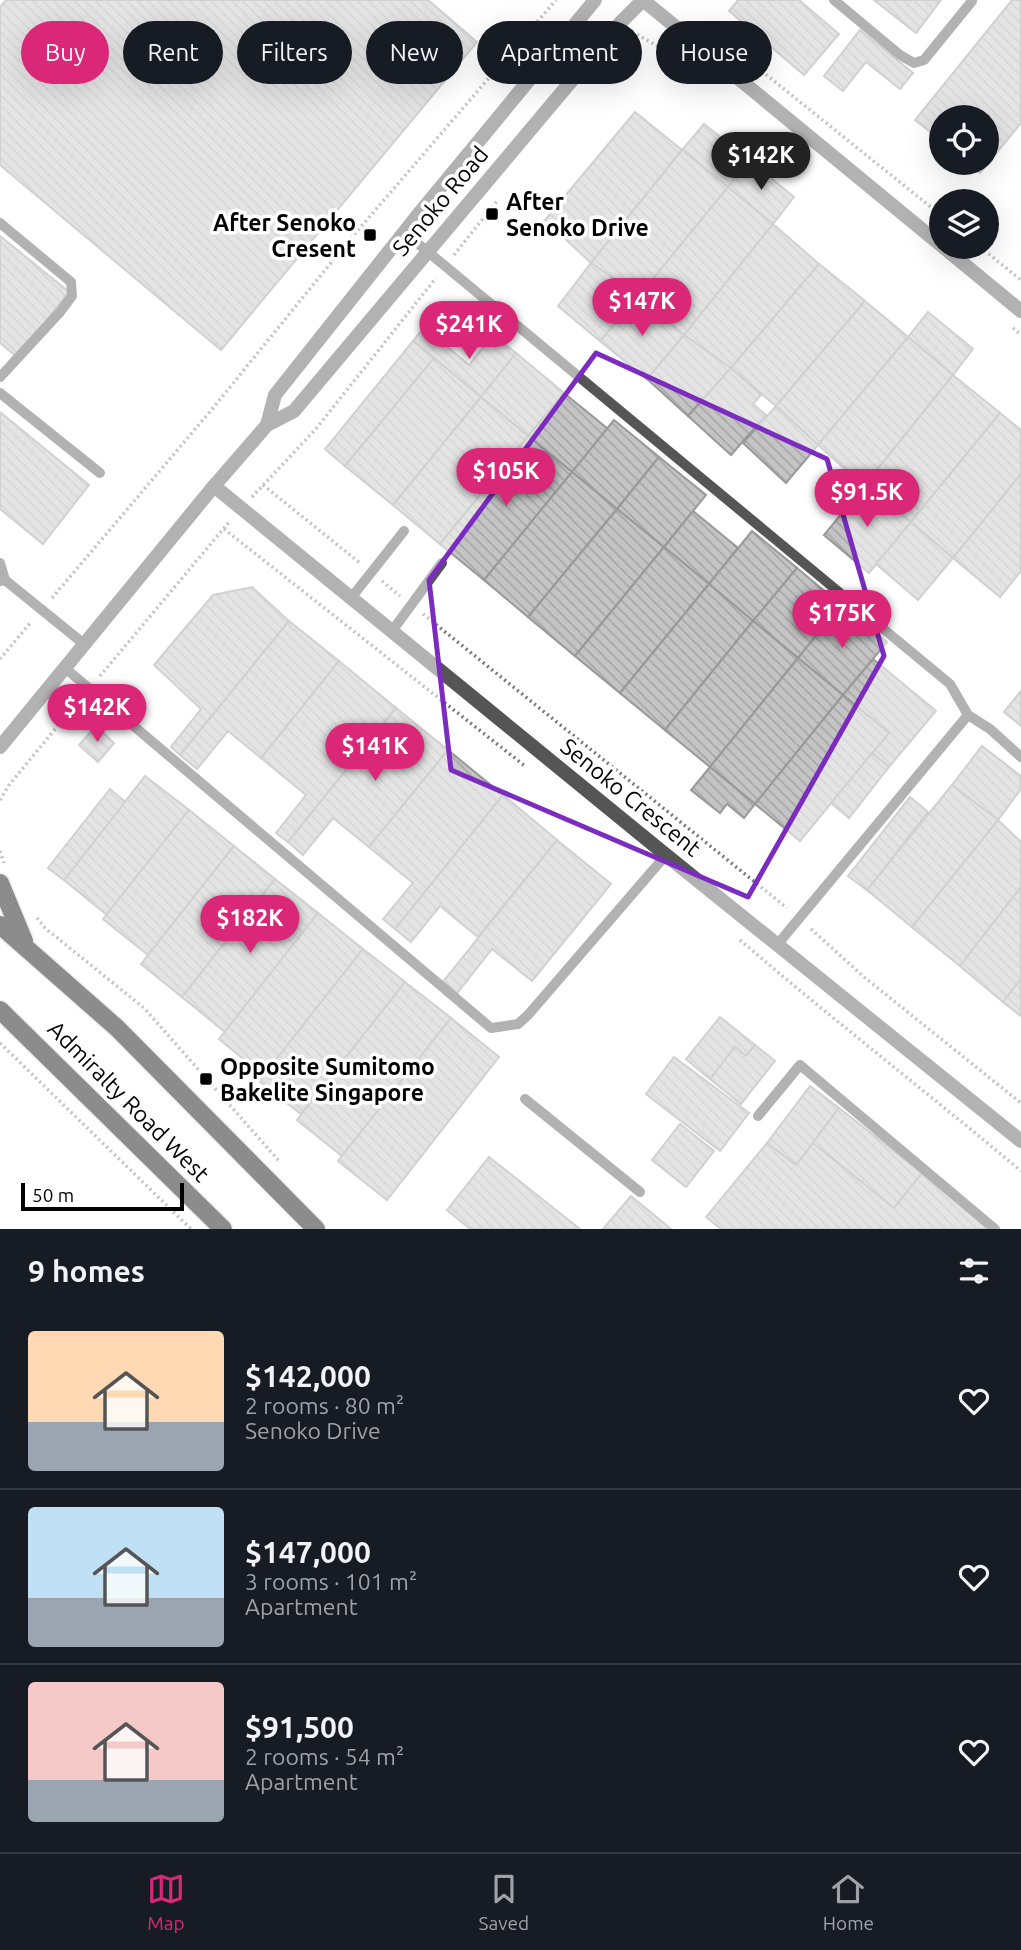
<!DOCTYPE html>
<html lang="en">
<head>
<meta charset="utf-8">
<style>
	:root { --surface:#171b24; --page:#20242c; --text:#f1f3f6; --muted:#9ea1a6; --line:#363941; --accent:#db2777 }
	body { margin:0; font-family:Ubuntu,sans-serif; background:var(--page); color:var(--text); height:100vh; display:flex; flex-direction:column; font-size:26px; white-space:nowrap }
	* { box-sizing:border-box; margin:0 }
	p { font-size:23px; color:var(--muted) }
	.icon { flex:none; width:38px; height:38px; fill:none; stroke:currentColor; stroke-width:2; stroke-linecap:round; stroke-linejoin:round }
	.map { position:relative; height:1229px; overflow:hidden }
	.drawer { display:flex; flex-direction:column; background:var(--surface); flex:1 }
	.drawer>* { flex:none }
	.banner { position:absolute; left:21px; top:21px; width:980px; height:63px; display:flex; gap:14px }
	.buttons { position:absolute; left:929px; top:105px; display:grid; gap:14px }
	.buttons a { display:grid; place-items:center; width:70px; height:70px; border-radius:50%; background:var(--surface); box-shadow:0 7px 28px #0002; font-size:35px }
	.scale { position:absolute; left:21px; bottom:18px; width:163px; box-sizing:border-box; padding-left:7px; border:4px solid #000; border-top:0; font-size:19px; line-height:24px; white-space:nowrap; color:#000; -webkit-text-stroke:5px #fff; paint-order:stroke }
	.price { position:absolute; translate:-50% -60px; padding:0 16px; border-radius:24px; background:var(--accent); color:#fff; font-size:23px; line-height:46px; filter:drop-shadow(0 2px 4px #0008) }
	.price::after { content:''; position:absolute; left:50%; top:42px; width:21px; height:16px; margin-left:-10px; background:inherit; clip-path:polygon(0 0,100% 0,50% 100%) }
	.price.current { background:#222; color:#fff }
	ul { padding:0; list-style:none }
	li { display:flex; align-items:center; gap:21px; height:175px; padding:0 28px }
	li+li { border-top:2px solid var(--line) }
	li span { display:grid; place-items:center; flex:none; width:196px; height:140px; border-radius:7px; color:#555 }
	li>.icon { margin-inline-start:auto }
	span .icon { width:84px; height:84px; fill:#fffc; stroke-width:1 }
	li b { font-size:30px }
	h2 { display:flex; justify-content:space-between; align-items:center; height:84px; padding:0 28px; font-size:30px }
	.chip { padding:0 24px; border-radius:32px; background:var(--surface); box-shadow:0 7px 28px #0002; font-size:24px; line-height:63px }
	.chip.current { background:var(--accent); color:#fff }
	.menu { display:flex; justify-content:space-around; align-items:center; height:98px; border-top:2px solid var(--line); background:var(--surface); font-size:19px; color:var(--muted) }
	.menu a { display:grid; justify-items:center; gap:4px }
	.menu .current { color:var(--accent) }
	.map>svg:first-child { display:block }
	.building { fill:url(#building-back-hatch); stroke:#999; stroke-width:2 }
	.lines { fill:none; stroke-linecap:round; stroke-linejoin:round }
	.primary-casing { stroke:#dbdbdb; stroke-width:21 }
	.path { stroke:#777; stroke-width:3.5; stroke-dasharray:2 3.5; stroke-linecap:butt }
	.lane { stroke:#555; stroke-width:10 }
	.street { stroke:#555; stroke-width:14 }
	.primary { stroke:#000; stroke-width:18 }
	.marked { fill:none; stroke:#7b2cbf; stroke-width:5; stroke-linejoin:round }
	.poi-dot { fill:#000; stroke:#fff; stroke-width:2.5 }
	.labels { text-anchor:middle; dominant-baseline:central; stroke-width:7; stroke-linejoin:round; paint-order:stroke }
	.street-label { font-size:23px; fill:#000; stroke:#fff }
	.poi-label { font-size:23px; font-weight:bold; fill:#000; stroke:#fff; text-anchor:start }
</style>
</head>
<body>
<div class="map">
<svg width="1021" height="1229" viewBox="0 0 1021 1229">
	<defs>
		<pattern id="building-back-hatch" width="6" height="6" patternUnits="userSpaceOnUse" patternTransform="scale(1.75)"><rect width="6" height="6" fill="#c4c4c4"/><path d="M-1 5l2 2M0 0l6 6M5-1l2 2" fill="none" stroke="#a7a7a7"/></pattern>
	</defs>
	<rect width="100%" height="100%" fill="#fff"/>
	<g class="building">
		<polygon points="6,0 428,0 477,42 221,350 0,165 0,7"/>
		<polygon points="738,0 799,0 839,34 804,75 729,11"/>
		<polygon points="874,0 941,0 916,33"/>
		<polygon points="1012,0 1021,0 1021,123 980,173 968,163 987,163 987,117 942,117 942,141 915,120"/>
		<polygon points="860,30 913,73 900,89 866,62 843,91 824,76"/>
		<polygon points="635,112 682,150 591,263 545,220"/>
		<polygon points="704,124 749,160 728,187 682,150"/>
		<polygon points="682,150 728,187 639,296 591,263"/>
		<polygon points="749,160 794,197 773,224 728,187"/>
		<polygon points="728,187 773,224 684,335 639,296"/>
		<polygon points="773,224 819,264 731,368 684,335"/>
		<polygon points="0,236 69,292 17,357 0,343"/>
		<polygon points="591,263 639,296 600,341 558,306"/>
		<polygon points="819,264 865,301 776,406 731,368"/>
		<polygon points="639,296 684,335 647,379 600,341"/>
		<polygon points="865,301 908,337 818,445 776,406"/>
		<polygon points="928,312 973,349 953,375 908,337"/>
		<polygon points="424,327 469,365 493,335 516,353 481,397 413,341"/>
		<polygon points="684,335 731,368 688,416 647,379"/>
		<polygon points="908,337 953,375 864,486 818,445"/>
		<polygon points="413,341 434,358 345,466 325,449"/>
		<polygon points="516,353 564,393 528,436 481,397"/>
		<polygon points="434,358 481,397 393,505 345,466"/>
		<polygon points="731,368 761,395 753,404 766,415 731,455 688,416"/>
		<polygon points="953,375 1000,413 911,522 864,486"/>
		<polygon points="564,393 608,429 572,472 528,436"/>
		<polygon points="481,397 528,436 440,544 393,505"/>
		<polygon points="776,406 818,445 786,483 743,443"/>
		<polygon points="0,412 89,485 43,544 0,509"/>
		<polygon points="1000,413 1021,430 1021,474 953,558 911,522"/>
		<polygon points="614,420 659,457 617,509 572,472"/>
		<polygon points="528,436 572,472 484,580 440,544"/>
		<polygon points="659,457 706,495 664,547 617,509"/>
		<polygon points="572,472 617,509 528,617 484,580"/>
		<polygon points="1021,474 1021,571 1000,597 953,558"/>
		<polygon points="864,486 911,522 869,573 824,535"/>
		<polygon points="617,509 664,547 575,656 528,617"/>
		<polygon points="693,511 738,548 709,584 664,547"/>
		<polygon points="911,522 953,558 918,600 876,564"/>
		<polygon points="752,531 797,568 753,621 709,584"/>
		<polygon points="664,547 709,584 620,693 575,656"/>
		<polygon points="797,568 841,605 798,658 753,621"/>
		<polygon points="709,584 753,621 665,730 620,693"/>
		<polygon points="252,587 289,621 180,755 171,747 201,709 154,665 213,595"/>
		<polygon points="841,605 887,642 843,695 798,658"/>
		<polygon points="289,621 339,661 261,758 228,731 197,769 180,755"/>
		<polygon points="753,621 798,658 710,767 665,730"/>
		<polygon points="798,658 843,695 755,804 710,767"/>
		<polygon points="873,659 936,711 889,767 872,753 889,733 843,695"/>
		<polygon points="339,661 396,708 288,842 276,833 306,795 261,758"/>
		<polygon points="1021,691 1021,726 1004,712"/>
		<polygon points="843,695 889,733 800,841 755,804"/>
		<polygon points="396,708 448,750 369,847 333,818 303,855 288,842"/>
		<polygon points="96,726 114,743 98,762 79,745"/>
		<polygon points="982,746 1021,776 1021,789 998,820 952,785"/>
		<polygon points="448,750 503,795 395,929 383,919 413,883 369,847"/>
		<polygon points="872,753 889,767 849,818 831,803"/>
		<polygon points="710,767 755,804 744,818 727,804 720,813 691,790"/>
		<polygon points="145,776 189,810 107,915 64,880"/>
		<polygon points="952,785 998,820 912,927 867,890"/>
		<polygon points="110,789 125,802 64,880 48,868"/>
		<polygon points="503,795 557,840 478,937 440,906 411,942 395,929"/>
		<polygon points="910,797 928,812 867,890 848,876"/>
		<polygon points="189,810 234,846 148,955 103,919"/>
		<polygon points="998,820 1021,842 1021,887 960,966 912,927"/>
		<polygon points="557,840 611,884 532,981 492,949 455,996 441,984"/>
		<polygon points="234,846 275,879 182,997 141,964"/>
		<polygon points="275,879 318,913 225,1032 182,997"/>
		<polygon points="1021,887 1021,979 1003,1002 960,966"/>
		<polygon points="318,913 363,949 264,1076 219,1039"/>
		<polygon points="363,949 405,982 301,1114 259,1081"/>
		<polygon points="1021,979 1021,1016 1003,1002"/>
		<polygon points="405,982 451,1018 342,1156 297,1120"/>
		<polygon points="720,1017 755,1045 746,1056 735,1047 710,1079 686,1059"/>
		<polygon points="451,1018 499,1057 387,1200 338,1161"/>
		<polygon points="755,1045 775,1061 741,1104 710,1079 735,1047 746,1056"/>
		<polygon points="674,1057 749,1113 720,1151 646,1094"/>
		<polygon points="810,1086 839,1108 796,1165 767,1143"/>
		<polygon points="839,1108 922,1173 894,1208 813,1143"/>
		<polygon points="680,1124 714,1151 686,1187 652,1160"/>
		<polygon points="767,1143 796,1165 813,1143 894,1208 922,1173 988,1229 721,1229 706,1217"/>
		<polygon points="489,1157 580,1229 470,1229 447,1210"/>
		<polygon points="631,1196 671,1229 603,1229"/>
	</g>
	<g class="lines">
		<defs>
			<g id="primary">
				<polyline points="0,883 24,941"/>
				<polyline points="0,925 117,1028 316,1229"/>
				<polyline points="0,1010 223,1229"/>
			</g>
		</defs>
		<use href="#primary" class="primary-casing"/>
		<g class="path">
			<polyline points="633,37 636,34 693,66"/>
			<polyline points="723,40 942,216"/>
			<polyline points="980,247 1021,280"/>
			<polyline points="454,255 497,201"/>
			<polyline points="1013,328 1021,335"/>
			<polyline points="263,485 360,563"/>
			<polyline points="252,497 315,430 436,278"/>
			<polyline points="224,529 525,766"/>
			<polyline points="382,581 400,596"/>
			<polyline points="52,598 213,408 347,243 556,0"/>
			<polyline points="423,614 787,908"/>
			<polyline points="0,659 31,622"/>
			<polyline points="100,676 230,521"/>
			<polyline points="0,800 9,785 79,700"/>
			<polyline points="0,851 4,863"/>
			<polyline points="37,918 45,928 144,1008 280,1162"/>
			<polyline points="811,929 864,977 1021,1103"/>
			<path d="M 740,940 C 832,1019 928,1093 1021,1171"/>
			<polyline points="0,1043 191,1229"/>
		</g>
		<g class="lane">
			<polyline points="834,0 900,55 914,63 924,60 972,1"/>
			<polyline points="0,223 71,282 72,296 60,312 0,377"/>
			<polyline points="404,232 950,684 968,715 990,729 1021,757"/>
			<polyline points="0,393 100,473"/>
			<polyline points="0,563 5,580"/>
			<polyline points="0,581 5,580 84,644"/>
			<polyline points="351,598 404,531"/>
			<polyline points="392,631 442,563"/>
			<polyline points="65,668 491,1028 518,1024 528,1015 666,855"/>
			<polyline points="777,945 968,715"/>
			<polyline points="525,1099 640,1192"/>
			<polyline points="758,1116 800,1065 995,1229"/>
		</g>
		<g class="street">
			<polyline points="643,0 1021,311"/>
			<polyline points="267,425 275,395 417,216 595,0"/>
			<polyline points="214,486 666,855 1021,1141"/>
			<polyline points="0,747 214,486 267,425 294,411 621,22 643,0"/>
		</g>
		<use href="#primary" class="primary"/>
	</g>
	<path d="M0 0H1021V1229H0ZM 596,353 L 827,459 L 884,656 L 748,897 L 451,770 L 429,580 Z" fill="#fff" fill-opacity=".55" fill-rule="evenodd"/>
	<path class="marked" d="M 596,353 L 827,459 L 884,656 L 748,897 L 451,770 L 429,580 Z"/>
	<g class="poi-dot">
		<rect x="485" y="207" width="14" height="14" rx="3.5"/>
		<rect x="363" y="228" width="14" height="14" rx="3.5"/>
		<rect x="199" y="1072" width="14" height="14" rx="3.5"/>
	</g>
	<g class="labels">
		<g class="street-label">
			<text transform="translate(440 201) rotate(-50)">Senoko Road</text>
			<text transform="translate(631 797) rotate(39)">Senoko Crescent</text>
			<text transform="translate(129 1101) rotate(45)">Admiralty Road West</text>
		</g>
		<g class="poi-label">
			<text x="506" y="201">After<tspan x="506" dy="26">Senoko Drive</tspan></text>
			<text x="356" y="222" text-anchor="end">After Senoko<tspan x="356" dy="26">Cresent</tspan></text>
			<text x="220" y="1066">Opposite Sumitomo<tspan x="220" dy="26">Bakelite Singapore</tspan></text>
		</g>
	</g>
</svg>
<div class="buttons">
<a><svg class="icon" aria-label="locate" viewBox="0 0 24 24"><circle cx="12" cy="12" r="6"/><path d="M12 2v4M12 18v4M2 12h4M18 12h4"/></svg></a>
<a><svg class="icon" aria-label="layers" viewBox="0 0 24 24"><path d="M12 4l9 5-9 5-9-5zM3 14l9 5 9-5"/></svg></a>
</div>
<div class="scale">50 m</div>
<b class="price current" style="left:761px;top:192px">$142K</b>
<b class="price" style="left:642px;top:338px">$147K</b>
<b class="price" style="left:469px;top:361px">$241K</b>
<b class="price" style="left:506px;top:508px">$105K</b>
<b class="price" style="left:867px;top:529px">$91.5K</b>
<b class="price" style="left:842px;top:650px">$175K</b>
<b class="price" style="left:97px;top:744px">$142K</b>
<b class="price" style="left:375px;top:783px">$141K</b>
<b class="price" style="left:250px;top:955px">$182K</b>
<div class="banner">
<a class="chip current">Buy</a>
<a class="chip">Rent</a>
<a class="chip">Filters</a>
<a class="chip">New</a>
<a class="chip">Apartment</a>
<a class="chip">House</a>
</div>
</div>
<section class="drawer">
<h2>9 homes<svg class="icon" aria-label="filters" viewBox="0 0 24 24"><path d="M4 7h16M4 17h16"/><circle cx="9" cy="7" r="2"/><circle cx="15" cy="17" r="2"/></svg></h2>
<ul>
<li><span style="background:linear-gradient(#ffd9b3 65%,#9aa5b1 0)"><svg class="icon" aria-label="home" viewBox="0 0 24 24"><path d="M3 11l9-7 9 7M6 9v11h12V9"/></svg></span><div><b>$142,000</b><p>2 rooms · 80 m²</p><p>Senoko Drive</p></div><svg class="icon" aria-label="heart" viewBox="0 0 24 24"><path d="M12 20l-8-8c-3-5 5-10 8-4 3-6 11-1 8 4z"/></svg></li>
<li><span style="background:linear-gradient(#bfe0f5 65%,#9aa5b1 0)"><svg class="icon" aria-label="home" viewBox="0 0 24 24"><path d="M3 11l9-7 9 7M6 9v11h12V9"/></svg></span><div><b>$147,000</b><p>3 rooms · 101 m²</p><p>Apartment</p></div><svg class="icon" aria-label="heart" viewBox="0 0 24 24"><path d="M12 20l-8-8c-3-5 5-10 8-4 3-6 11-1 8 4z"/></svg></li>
<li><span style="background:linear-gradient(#f6c9c9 70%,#9aa5b1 0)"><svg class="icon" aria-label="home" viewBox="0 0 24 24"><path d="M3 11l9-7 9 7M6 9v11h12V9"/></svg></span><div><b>$91,500</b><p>2 rooms · 54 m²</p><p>Apartment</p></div><svg class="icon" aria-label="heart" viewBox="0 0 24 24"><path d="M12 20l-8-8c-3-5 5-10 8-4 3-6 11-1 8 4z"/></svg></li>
</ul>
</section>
<nav class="menu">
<a class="current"><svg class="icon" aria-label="map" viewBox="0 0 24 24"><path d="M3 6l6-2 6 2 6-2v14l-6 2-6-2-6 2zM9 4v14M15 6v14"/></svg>Map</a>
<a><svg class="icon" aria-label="saved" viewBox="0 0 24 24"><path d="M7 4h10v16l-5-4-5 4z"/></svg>Saved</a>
<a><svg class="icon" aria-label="home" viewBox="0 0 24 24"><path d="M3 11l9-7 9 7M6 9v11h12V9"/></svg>Home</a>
</nav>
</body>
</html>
